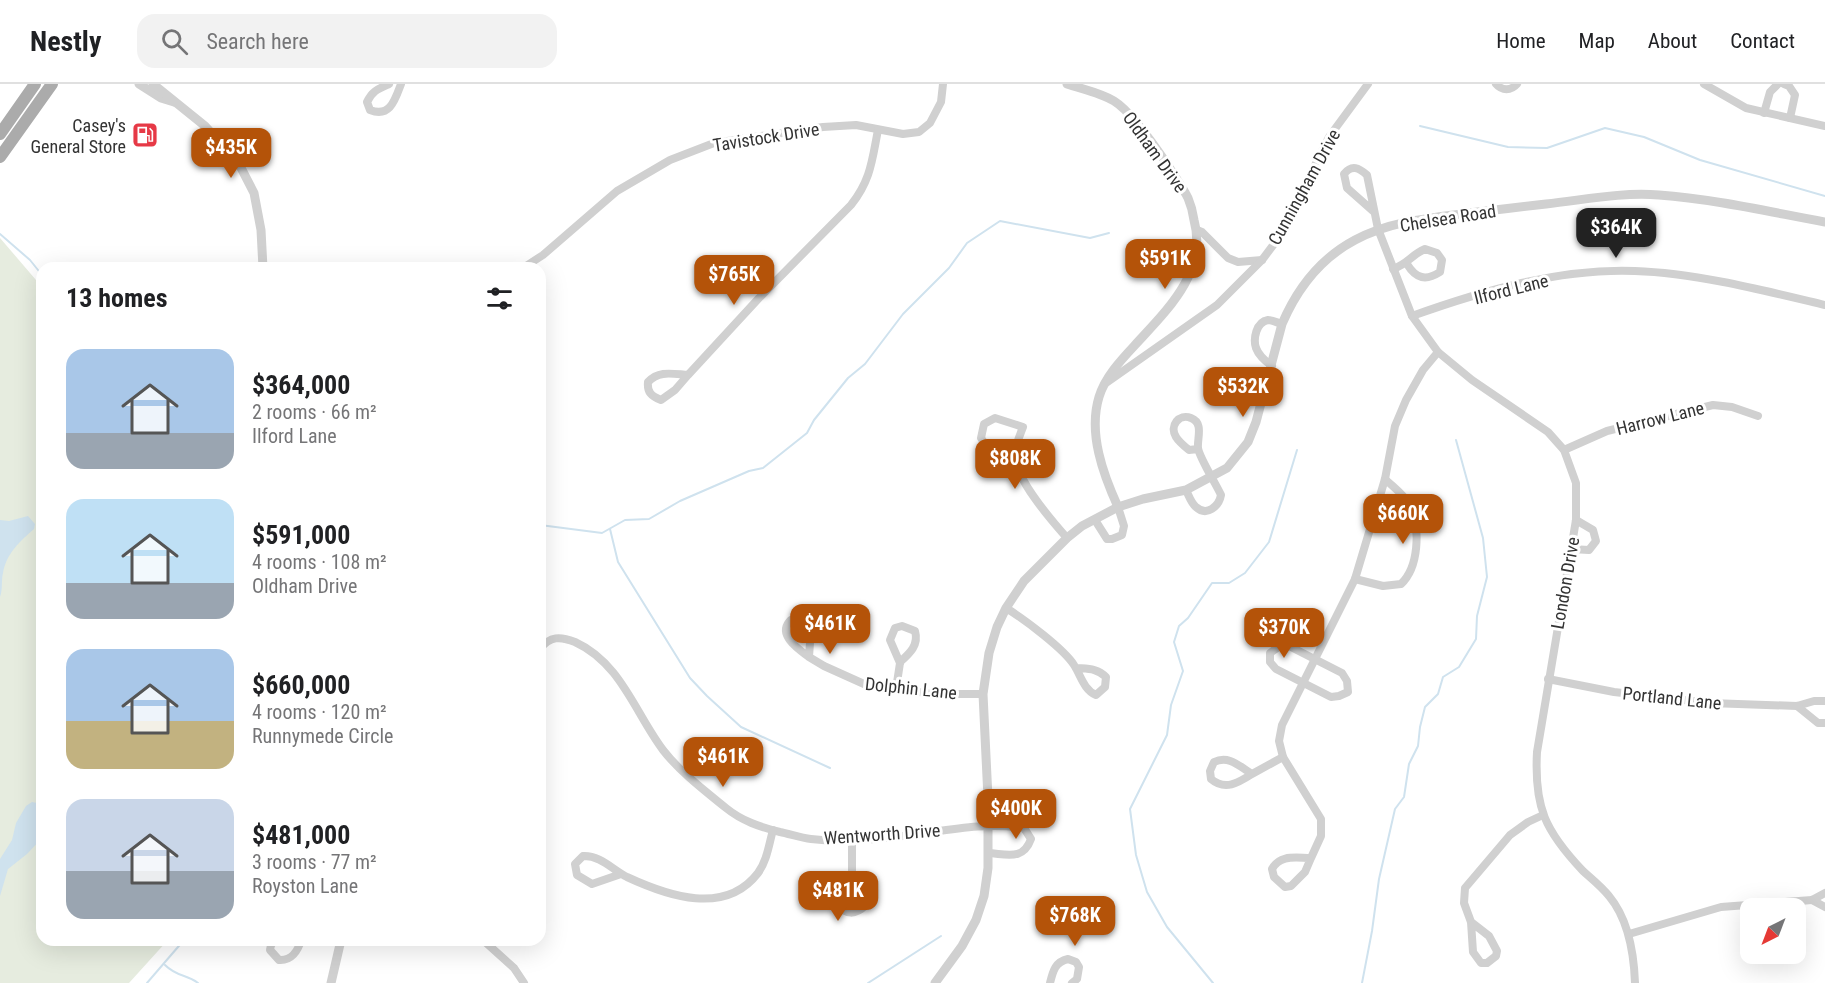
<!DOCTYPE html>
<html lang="en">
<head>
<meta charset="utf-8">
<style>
	:root { --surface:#fff; --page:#f2f2f2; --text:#202124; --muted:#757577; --line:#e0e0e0; --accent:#b45309 }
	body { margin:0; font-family:"Roboto Condensed",sans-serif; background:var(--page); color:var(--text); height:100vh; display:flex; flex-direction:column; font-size:22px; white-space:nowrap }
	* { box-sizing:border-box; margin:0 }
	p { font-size:20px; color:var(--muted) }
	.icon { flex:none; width:33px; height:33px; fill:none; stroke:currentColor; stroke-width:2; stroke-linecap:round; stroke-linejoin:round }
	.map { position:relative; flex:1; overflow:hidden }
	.side { position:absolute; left:36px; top:178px; width:510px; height:684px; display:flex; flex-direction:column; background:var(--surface); border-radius:18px; box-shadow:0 6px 24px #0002 }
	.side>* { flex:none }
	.needle { width:39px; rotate:222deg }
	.buttons { position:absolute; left:1740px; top:814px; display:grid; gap:12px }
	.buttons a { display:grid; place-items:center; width:66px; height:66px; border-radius:12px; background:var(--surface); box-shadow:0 6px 24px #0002; font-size:30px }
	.price { position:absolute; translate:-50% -51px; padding:0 14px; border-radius:12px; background:var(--accent); color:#fff; font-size:20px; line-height:39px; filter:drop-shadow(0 2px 3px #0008) }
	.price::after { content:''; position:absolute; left:50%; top:36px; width:18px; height:14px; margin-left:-9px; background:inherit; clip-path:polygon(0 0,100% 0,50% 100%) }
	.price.selected { background:#222; color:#fff }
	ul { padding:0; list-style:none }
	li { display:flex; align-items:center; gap:18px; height:150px; padding:0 30px }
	li span { display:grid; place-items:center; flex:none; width:168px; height:120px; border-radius:18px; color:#555 }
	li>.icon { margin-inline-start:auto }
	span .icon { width:72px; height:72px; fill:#fffc; stroke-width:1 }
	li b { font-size:26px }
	h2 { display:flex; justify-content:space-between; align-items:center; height:72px; padding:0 30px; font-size:26px }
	header { display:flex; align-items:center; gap:36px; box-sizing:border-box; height:84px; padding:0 30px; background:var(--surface); border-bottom:2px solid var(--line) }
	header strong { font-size:28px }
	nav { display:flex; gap:33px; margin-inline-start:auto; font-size:21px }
	.search { width:420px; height:54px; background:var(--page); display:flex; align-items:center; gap:15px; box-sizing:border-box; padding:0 21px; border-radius:18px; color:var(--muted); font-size:22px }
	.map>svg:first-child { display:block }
	.green { fill:#e6ecdf }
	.water { fill:#cfe2ee }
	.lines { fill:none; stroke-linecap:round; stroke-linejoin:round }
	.stream { stroke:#cfe2ee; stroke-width:2 }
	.minor { stroke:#d0d0d0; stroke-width:8 }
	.tertiary { stroke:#d0d0d0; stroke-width:9 }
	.primary { stroke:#ababab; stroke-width:12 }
	.labels { text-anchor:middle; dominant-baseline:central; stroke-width:6; stroke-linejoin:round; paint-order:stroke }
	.poi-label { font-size:18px; fill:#333; stroke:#fff; text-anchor:end }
	.street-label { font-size:18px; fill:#333; stroke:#fff }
</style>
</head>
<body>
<header>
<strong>Nestly</strong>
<div class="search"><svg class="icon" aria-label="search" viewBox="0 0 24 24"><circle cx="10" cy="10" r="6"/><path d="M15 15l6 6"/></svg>Search here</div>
<nav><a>Home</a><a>Map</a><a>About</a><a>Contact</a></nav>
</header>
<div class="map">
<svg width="1825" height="899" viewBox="0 0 1825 899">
	<rect width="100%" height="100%" fill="#fff"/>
	<polygon class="green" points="0,154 42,203 42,856 167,857 129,899 0,899"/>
	<g class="water">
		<path d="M 28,432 L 35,440 L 34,445 C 20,457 6,470 3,489 C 1,497 3,505 0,513 L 0,436 L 9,437 Z"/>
		<polygon points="32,718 42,720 42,754 27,770 8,785 0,812 0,775 12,756 16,739 26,722"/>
	</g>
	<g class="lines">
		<g class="stream">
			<polyline points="1420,42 1508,63 1547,64 1605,44 1644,53 1700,76 1825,112"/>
			<polyline points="0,150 30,176 42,191"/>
			<polyline points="540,441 602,449 625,436 649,435 680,417 749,387 763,384 807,349 814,336 848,294 865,280 903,230 949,184 967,159 1000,137 1090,154 1109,149"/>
			<polyline points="610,445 618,478 690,594 707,612 741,643 830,684"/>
			<path d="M 165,881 C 177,893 186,890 198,899"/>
			<polyline points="147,899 184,856"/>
			<polyline points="868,899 941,852"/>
			<polyline points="1213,899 1167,843 1147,808 1136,771 1130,725 1167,651 1171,621 1183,587 1174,558 1179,542 1188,534 1212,499 1229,499 1245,489 1269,458 1297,366"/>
			<polyline points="1362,899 1372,847 1379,795 1395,725 1404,713 1409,680 1418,662 1420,643 1425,623 1438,610 1443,593 1459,583 1476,555 1477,532 1487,493 1483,454 1456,356"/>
		</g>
		<g class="minor">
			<path d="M 389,0 C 378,5 372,7 367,18 L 370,26 C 390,34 395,16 401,0"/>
			<path d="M 1496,0 C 1502,7 1511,7 1517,0"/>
			<polyline points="1704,0 1746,24 1825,42"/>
			<polyline points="1784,0 1789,2 1795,11 1790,34"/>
			<polyline points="1764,29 1770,8 1778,0"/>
			<path d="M 1373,127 L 1347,104 L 1344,90 C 1352,80 1359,84 1367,91 L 1378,145 L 1412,232 L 1438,268 L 1472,296 L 1548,348 L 1564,366 L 1576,399 L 1576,436 L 1537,668 C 1534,723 1545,747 1583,787 C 1592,795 1602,803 1609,812 C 1629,836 1634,870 1635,899"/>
			<polyline points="1197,146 1202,148 1228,174 1238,178 1262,176"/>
			<polyline points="523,184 543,171 617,107 670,76 714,59 823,43 856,41 903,50 919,48 930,39 941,18 943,0"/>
			<path d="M 1393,185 C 1409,179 1411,171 1425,165 L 1437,169 L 1442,176 L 1440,188 C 1426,197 1416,195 1407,180"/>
			<path d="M 1412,232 C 1482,207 1560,184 1635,187 C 1696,189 1766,207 1825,221"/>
			<path d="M 1272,282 C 1265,277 1259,272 1256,264 C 1253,255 1256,238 1268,236 C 1272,236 1278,239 1282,240"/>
			<path d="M 688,291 L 675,306 L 661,316 C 651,312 647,308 648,298 C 659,286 673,290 688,291 L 759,214 L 851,121 C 871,96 872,76 878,46"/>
			<polyline points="1106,299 1217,221 1262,176 1280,152 1329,53 1368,0"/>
			<polyline points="1564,366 1607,347 1713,321 1732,323 1758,332"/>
			<path d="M 1015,371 C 1002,368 988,366 981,354 L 984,340 L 995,334 L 1023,343 C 1020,351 1015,362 1015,370 C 1014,394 1052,437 1067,454"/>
			<path d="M 1186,406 C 1189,412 1191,419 1196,423 C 1207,433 1219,422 1221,411 C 1216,400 1199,373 1198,364 C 1197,354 1204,339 1191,334 C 1179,329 1169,342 1176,353 C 1179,358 1184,362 1189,366 L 1198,365"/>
			<polyline points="1095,436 1107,455 1112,455 1122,451 1124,442 1118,423"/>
			<polyline points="1571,465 1589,466 1596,457 1593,446 1576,436"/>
			<path d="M 1355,495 L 1383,502 L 1401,500 C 1419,483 1420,446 1411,423 C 1406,412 1393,403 1385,395"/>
			<path d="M 1006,524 C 1024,535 1064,565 1074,581 C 1081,592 1084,606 1096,611 L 1105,603 L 1106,593 C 1097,584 1088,585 1076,584"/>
			<polygon points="1280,562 1289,562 1342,589 1347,597 1348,608 1339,612 1331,613 1276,585 1270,578 1270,569"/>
			<path d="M 540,565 C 550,552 560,552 575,558 C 621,579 635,629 663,666 C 680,688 705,707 726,724 C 742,737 760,743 780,748 C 790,750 801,754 811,755 C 843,759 879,755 911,751 C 949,746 985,738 1024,744 L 1031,755 C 1023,777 1007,770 988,769"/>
			<path d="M 809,573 C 800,566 778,552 789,538 C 792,534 796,533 802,533 L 811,544 L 809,573 L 824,582 L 864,600 L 933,610 L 983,610"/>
			<polyline points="1548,595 1614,608 1710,619 1797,622 1814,617 1825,617"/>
			<path d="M 896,605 L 900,579 L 900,578 C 910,569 919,561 915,547 L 902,542 L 895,544 L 890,556 L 900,579"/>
			<polyline points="1797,622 1818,639 1825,639"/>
			<path d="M 1252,690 C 1238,699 1225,707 1211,695 L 1210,687 L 1214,678 C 1229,671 1239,682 1252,690 L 1283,673"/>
			<path d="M 1311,774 L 1305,788 L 1291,802 L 1285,803 L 1274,793 L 1272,785 C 1280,770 1296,774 1311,774 L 1321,752 L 1321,735 L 1283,673 L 1279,657 L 1282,641 L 1355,495 L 1385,395 L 1395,342 L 1406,316 L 1423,286 L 1438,268"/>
			<path d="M 852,788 C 857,798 867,809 866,821 C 856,831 845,832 837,819 L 838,812 L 852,788 L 852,755"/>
			<path d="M 621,790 L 592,800 L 577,791 L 575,780 L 583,772 C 600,771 613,786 627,793 C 668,812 725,832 758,789 C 767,777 769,760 773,746"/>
			<polyline points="1812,816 1825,823"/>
			<polyline points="1471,838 1489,852 1497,867 1496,872 1487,879 1481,879 1473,868 1471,838 1464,819 1465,804 1510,751 1528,738 1543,731"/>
			<polyline points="1629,850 1721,823 1812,816 1825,809"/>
			<path d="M 275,856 L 271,861 L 270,866 L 279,876 C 291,877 298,867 301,856"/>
			<polyline points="327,856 340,859"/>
			<polyline points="483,856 514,884 524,899"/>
			<path d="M 1050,899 C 1053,887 1055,878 1068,875 L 1076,878 L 1079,883 L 1077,895 L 1072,899"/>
		</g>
		<g class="tertiary">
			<polyline points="139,0 161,14 174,18"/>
			<polyline points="153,0 205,42 238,78 254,109 261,146 263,184"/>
			<path d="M 1067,0 C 1082,5 1101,9 1114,17 C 1132,28 1157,65 1169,83 C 1175,93 1183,104 1188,114 C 1191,121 1193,129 1194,136 C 1208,188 1167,226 1135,261 C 1121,276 1105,293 1099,313 C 1088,349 1103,390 1118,423"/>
			<polyline points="331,899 341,856"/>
			<path d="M 935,899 L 962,862 L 976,836 L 984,812 L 988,784 L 988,714 L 983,610 L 989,569 L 997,543 L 1006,524 L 1024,497 L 1067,454 L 1082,442 L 1118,423 L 1143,415 L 1186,406 L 1227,384 L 1248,358 L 1256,338 L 1282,240 C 1297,205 1321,174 1355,156 C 1390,137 1430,134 1469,129 C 1495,126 1520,123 1546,120 C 1584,116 1620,108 1659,111 C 1714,115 1770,128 1825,138"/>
		</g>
		<g class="primary">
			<polyline points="0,50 35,0"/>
			<polyline points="0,73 52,0"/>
		</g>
	</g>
	<defs>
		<symbol id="fuel-square" viewBox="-11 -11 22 22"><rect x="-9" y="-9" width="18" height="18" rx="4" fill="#e63946" stroke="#fff"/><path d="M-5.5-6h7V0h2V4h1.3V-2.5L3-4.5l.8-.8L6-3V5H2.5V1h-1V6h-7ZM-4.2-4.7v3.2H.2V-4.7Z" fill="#fff"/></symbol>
	</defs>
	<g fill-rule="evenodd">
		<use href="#fuel-square" x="130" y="36" width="30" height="30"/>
	</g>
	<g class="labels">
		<g class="poi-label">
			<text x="126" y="41">Casey's<tspan x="126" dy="21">General Store</tspan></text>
		</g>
		<g class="street-label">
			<text transform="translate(766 53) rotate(-9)">Tavistock Drive</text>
			<text transform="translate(1155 68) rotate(54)">Oldham Drive</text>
			<text transform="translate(1304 103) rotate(-61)">Cunningham Drive</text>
			<text transform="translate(1448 134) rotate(-9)">Chelsea Road</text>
			<text transform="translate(1511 205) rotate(-14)">Ilford Lane</text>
			<text transform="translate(1660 334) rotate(-14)">Harrow Lane</text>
			<text transform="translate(1565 499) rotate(-80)">London Drive</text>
			<text transform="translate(911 604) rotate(6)">Dolphin Lane</text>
			<text transform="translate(1672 614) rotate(6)">Portland Lane</text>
			<text transform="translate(882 750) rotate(-4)">Wentworth Drive</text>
		</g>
	</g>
</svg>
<div class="buttons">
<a><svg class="needle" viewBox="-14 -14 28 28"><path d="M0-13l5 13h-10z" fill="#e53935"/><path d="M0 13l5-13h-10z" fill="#757577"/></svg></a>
</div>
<b class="price" style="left:231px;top:95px">$435K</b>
<b class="price selected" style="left:1616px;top:175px">$364K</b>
<b class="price" style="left:1165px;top:206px">$591K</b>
<b class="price" style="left:734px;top:222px">$765K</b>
<b class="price" style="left:1243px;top:334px">$532K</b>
<b class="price" style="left:1015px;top:406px">$808K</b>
<b class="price" style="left:1403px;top:461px">$660K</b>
<b class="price" style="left:830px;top:571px">$461K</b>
<b class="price" style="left:1284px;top:575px">$370K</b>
<b class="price" style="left:723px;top:704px">$461K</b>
<b class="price" style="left:1016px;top:756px">$400K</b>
<b class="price" style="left:838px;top:838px">$481K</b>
<b class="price" style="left:1075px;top:863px">$768K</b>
<section class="side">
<h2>13 homes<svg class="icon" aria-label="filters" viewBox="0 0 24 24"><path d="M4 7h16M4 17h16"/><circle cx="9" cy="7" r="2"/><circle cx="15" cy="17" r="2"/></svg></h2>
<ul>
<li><span style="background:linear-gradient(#a9c7e8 70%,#9aa5b1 0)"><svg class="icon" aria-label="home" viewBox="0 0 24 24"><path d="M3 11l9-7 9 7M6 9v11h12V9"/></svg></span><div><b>$364,000</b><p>2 rooms · 66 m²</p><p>Ilford Lane</p></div></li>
<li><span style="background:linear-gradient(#bfe0f5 70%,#9aa5b1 0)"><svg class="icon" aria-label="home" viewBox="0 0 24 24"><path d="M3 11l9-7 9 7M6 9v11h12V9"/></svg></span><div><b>$591,000</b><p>4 rooms · 108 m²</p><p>Oldham Drive</p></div></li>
<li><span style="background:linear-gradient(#a9c7e8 60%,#c2b280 0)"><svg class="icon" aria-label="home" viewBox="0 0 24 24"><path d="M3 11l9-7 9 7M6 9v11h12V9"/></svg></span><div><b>$660,000</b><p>4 rooms · 120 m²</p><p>Runnymede Circle</p></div></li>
<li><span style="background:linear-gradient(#c9d6e8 60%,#9aa5b1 0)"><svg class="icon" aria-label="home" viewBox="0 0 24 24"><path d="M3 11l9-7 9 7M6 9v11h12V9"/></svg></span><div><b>$481,000</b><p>3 rooms · 77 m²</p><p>Royston Lane</p></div></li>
</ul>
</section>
</div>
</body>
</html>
